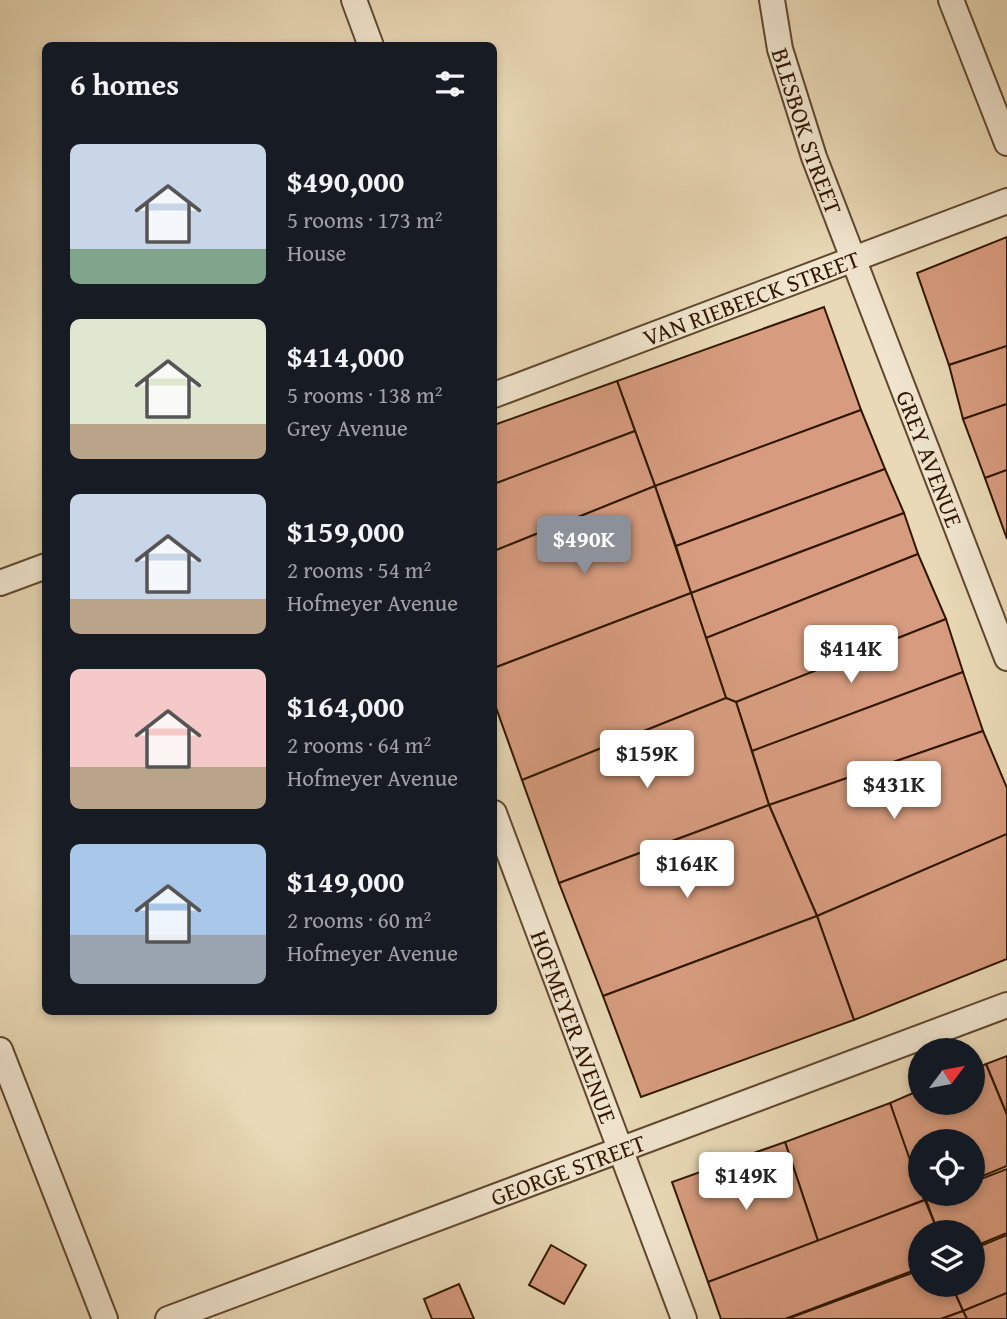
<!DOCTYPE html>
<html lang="en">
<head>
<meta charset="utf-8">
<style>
	:root { --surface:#171b24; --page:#242831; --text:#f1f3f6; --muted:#9ea1a6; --accent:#8c9099 }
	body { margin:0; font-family:"Gentium Book Plus",serif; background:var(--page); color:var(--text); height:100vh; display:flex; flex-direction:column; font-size:26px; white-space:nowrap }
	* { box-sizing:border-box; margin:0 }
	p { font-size:23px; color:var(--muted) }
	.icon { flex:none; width:38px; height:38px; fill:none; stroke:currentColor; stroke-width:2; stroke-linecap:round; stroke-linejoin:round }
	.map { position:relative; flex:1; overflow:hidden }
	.details { position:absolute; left:42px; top:42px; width:455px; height:973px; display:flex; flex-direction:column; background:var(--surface); border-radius:10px; box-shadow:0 4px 10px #0003 }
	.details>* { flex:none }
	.needle { width:46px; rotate:58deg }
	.fabs { position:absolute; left:908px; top:1038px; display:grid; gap:14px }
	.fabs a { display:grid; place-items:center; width:77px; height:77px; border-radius:50%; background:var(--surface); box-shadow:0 4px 10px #0003; font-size:35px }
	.price { position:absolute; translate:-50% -60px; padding:0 16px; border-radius:7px; background:#fff; color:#222; font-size:23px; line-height:46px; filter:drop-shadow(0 2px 4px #0008) }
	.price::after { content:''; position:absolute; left:50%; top:42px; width:21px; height:16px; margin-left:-10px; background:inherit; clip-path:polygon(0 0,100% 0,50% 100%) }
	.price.on { background:var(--accent); color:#fff }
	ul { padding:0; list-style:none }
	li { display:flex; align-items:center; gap:21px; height:175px; padding:0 28px }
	li span { display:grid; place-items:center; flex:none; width:196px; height:140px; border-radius:10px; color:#555 }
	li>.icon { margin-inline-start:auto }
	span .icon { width:84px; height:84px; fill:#fffc; stroke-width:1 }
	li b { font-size:30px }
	h2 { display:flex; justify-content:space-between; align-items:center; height:84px; padding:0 28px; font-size:30px }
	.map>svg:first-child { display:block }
	.building { fill:#d79c7f; stroke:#321700; stroke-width:2 }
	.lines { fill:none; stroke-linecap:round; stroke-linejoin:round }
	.minor-casing { stroke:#60482e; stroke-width:28 }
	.minor { stroke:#f1e6d0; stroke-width:24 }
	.labels { text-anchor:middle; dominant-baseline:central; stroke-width:7; stroke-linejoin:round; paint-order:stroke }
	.street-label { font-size:24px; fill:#321700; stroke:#f1e6d0 }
</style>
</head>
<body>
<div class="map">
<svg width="1007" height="1319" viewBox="0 0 1007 1319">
	<rect width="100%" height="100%" fill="#e9d9b6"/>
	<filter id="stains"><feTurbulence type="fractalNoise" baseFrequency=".00286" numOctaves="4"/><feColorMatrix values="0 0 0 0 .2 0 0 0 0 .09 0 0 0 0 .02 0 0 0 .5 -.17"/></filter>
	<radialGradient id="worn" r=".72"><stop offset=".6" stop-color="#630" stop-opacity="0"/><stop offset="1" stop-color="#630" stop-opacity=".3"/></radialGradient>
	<g class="building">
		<polygon points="1007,237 1007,346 949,365 917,273"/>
		<polygon points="824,307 861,410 655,486 617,381"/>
		<polygon points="1007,346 1007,404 963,419 949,365"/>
		<polygon points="617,381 635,431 494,484 494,425"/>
		<polygon points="1007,404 1007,470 985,478 963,419"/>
		<polygon points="861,410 885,469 676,546 655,486"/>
		<polygon points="635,431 655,486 494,551 494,484"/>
		<polygon points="885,469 904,513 691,593 676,546"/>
		<polygon points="1007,470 1007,539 985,478"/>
		<polygon points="655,486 691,593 494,668 494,551"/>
		<polygon points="904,513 918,554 706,638 691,593"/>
		<polygon points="918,554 946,619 736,702 726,698 706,638"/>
		<polygon points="691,593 726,698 522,780 494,702 494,668"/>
		<polygon points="946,619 963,672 752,751 736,702"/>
		<polygon points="963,672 983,731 769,805 752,751"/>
		<polygon points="726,698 736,702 769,805 559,883 522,780"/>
		<polygon points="983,731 1007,788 1007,834 817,916 769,805"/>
		<polygon points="769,805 817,916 603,996 559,883"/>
		<polygon points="1007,834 1007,959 854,1020 817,916"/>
		<polygon points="817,916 854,1020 641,1097 603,996"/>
		<polygon points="1007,1056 1007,1115 986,1064"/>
		<polygon points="986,1064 1007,1115 1007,1166 973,1180 973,1141 920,1141 920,1193 890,1103 920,1090 920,1102 973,1102 973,1070"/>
		<polygon points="890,1103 924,1200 818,1241 785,1142"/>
		<polygon points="785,1142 818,1241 708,1282 672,1182"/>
		<polygon points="1007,1169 1007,1233 973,1247 973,1232 938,1232 926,1200 944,1194 973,1194 973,1182"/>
		<polygon points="925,1200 938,1232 920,1232 920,1268 785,1319 721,1319 708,1282"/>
		<polygon points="1007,1235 1007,1293 963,1311 951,1284 973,1284 973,1249"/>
		<polygon points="551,1245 586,1265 564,1304 529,1285"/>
		<polygon points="920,1270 920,1284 951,1284 963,1311 941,1319 787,1319"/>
		<polygon points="459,1284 474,1319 432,1319 424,1299"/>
		<polygon points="1007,1293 1007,1319 967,1319 963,1311"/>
		<polygon points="963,1311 967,1319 941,1319"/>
	</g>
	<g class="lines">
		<defs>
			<g id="minor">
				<polyline points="354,0 371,46"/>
				<path id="s1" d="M 772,0 L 780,49 L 814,157 L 1007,658"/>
				<polyline points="951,0 1007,143"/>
				<path id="s2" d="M 494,395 L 1007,201"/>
				<polyline points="0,583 46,566"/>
				<path id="s3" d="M 494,813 L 684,1319"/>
				<polyline points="0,1050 105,1319"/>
				<path id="s4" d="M 168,1319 L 1007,1005"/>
			</g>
		</defs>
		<use href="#minor" class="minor-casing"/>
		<use href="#minor" class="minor"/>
	</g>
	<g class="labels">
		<g class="street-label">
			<text stroke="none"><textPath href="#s1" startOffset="136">BLESBOK STREET</textPath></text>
			<text stroke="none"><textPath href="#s2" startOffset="275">VAN RIEBEECK STREET</textPath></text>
			<text stroke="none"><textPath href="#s1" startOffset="486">GREY AVENUE</textPath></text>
			<text stroke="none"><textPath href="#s3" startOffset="228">HOFMEYER AVENUE</textPath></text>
			<text stroke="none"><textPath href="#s4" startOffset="427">GEORGE STREET</textPath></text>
		</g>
	</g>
	<rect width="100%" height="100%" filter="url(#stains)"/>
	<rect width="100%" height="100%" fill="url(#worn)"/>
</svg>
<div class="fabs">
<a><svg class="needle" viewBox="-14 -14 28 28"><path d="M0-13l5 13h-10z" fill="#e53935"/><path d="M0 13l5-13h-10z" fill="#9ea1a6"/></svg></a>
<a><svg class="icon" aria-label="locate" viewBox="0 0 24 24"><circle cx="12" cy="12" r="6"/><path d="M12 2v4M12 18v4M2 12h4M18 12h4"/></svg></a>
<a><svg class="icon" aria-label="layers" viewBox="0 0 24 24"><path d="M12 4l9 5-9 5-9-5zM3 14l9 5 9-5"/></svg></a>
</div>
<b class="price on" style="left:584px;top:576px">$490K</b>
<b class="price" style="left:851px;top:685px">$414K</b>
<b class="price" style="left:647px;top:790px">$159K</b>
<b class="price" style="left:894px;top:821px">$431K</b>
<b class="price" style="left:687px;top:900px">$164K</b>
<b class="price" style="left:746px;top:1212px">$149K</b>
<section class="details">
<h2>6 homes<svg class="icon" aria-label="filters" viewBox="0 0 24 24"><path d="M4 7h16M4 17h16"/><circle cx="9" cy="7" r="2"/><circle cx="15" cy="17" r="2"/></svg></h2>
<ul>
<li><span style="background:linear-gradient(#c9d6e8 75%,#7fa58c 0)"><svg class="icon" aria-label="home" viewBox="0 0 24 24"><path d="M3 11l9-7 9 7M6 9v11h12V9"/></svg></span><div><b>$490,000</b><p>5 rooms · 173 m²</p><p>House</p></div></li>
<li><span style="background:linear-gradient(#dfe7d0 75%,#b9a48a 0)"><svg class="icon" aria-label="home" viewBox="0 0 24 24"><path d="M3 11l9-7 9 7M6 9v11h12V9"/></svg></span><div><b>$414,000</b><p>5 rooms · 138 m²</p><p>Grey Avenue</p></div></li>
<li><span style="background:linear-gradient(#c9d6e8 75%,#b9a48a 0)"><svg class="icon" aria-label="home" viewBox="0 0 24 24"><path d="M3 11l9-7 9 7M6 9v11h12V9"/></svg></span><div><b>$159,000</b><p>2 rooms · 54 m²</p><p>Hofmeyer Avenue</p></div></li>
<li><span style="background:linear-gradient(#f6c9c9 70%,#b9a48a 0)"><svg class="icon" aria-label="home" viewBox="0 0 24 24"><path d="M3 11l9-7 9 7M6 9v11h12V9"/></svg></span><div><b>$164,000</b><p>2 rooms · 64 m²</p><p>Hofmeyer Avenue</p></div></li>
<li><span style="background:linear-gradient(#a9c7e8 65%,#9aa5b1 0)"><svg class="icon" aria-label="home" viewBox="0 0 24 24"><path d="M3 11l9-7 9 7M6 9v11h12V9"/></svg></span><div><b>$149,000</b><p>2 rooms · 60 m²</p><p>Hofmeyer Avenue</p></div></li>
</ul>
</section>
</div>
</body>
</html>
